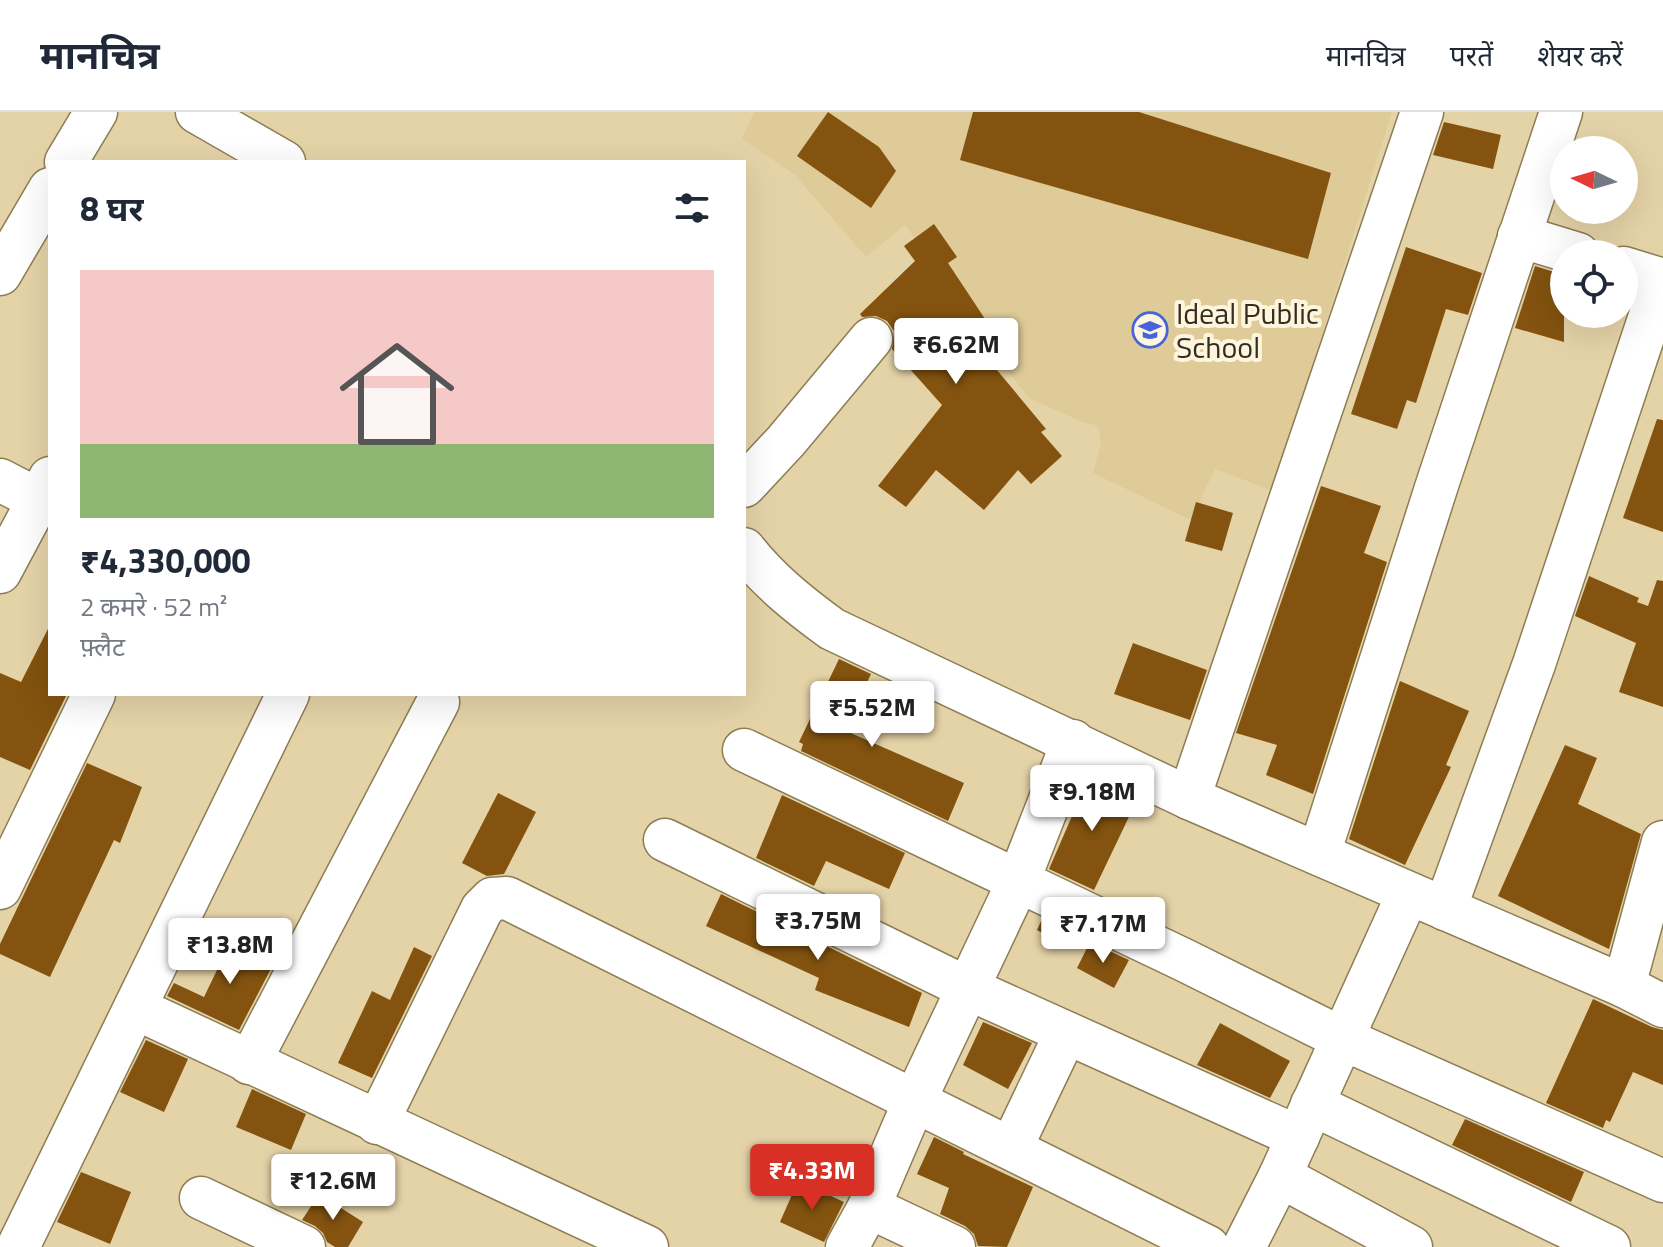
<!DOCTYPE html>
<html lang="hi">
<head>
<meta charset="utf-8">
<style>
	:root { --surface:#fff; --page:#f6f6f7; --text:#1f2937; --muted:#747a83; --line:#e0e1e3; --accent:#d93025 }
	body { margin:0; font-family:"Titillium Web","Noto Sans Devanagari",sans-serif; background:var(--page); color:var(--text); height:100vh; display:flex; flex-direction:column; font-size:30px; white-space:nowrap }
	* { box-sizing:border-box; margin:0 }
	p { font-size:26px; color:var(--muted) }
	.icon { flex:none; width:44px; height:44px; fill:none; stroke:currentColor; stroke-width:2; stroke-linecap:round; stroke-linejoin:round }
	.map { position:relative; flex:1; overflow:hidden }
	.panel { position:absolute; left:48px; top:48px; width:698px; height:536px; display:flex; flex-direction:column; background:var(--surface); border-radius:0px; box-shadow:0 8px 32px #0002 }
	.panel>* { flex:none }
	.needle { width:52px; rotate:275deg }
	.tools { position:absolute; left:1550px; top:24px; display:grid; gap:16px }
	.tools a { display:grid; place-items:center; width:88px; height:88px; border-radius:50%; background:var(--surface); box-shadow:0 8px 32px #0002; font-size:40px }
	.price { position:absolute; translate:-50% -68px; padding:0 18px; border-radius:8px; background:#fff; color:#222; font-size:26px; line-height:52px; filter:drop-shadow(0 2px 4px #0008) }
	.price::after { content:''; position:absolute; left:50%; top:48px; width:24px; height:18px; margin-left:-12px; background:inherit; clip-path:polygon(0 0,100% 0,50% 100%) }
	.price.on { background:var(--accent); color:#fff }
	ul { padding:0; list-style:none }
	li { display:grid; align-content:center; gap:16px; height:424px; padding:0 32px }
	li span { display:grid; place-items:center; height:248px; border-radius:0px; color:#555 }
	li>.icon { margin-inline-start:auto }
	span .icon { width:144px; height:144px; fill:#fffc; stroke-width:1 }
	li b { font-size:34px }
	h2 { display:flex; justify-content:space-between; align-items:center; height:96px; padding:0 32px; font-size:34px }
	header { display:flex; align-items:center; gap:48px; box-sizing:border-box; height:112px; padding:0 40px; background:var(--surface); border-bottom:2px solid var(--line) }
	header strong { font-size:38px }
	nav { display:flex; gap:44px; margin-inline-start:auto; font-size:28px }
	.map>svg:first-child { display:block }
	.built { fill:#dfcb98 }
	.building { fill:#83530f }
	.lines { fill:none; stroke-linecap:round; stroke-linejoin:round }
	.minor-casing { stroke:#8d7d54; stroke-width:45 }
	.minor { stroke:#fff; stroke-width:42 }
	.labels { text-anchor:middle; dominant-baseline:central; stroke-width:8; stroke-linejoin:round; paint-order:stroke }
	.poi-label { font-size:30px; fill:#332d1c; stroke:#fef5df; text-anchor:start }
</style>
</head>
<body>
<header>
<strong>मानचित्र</strong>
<nav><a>मानचित्र</a><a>परतें</a><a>शेयर करें</a></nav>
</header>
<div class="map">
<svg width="1663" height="1135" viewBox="0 0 1663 1135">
	<rect width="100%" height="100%" fill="#e5d3a8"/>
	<polygon class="built" points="754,0 1392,0 1273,379 1215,357 1191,408 1093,361 1101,331 1098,314 1080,309 1029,286 954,191 945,169 905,113 866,145 795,63 742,27"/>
	<g class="building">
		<polygon points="828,0 879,35 896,59 871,96 797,44"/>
		<polygon points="973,0 1139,0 1331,61 1308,147 960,48"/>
		<polygon points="1444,10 1501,23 1493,57 1433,43"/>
		<polygon points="934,112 957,145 948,151 991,216 972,228 1046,317 1041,320 1062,344 1031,372 1018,358 984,398 936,358 906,395 878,374 942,293 892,237 894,219 887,209 876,204 862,205 860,202 915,149 904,134"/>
		<polygon points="1406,135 1482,161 1468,203 1446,197 1416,291 1407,288 1397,317 1351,302"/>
		<polygon points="1535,154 1564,163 1564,230 1515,216"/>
		<polygon points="1657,307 1663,308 1663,420 1623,406"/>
		<polygon points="1321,374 1381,394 1364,441 1387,450 1313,682 1266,663 1277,633 1236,621"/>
		<polygon points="1196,390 1233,401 1222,439 1185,429"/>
		<polygon points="1589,464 1639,486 1637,490 1648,494 1657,468 1663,469 1663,595 1619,580 1636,531 1575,504"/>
		<polygon points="50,513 50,582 67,582 30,658 0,645 0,561 21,570"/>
		<polygon points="1133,531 1207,558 1190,608 1114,582"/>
		<polygon points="839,547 871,562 844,618 964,671 948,709 801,639 803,632 799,630"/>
		<polygon points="1400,569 1469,599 1446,653 1451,655 1405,753 1349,727"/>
		<polygon points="1565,633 1597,646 1578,692 1641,722 1609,837 1498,784"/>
		<polygon points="87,651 142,675 120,731 114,728 50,865 0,842 0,832"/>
		<polygon points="1089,665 1137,688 1094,778 1049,757"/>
		<polygon points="498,681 536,700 504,762 487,764 462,751"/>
		<polygon points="782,683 905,741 889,777 826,749 814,774 756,746"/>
		<polygon points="721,782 922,881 909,915 815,878 819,866 706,814"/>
		<polygon points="1042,807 1074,822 1067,835 1037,818"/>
		<polygon points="232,827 275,849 239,918 167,884 174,871 204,885"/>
		<polygon points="1090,830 1129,848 1114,876 1077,856"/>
		<polygon points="414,835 432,844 372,966 338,951 372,879 390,888"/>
		<polygon points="1593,887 1652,915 1663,918 1663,973 1633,960 1610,1010 1606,1008 1603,1016 1546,991"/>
		<polygon points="983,910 1032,931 1008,977 963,953"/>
		<polygon points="1220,911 1290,949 1270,986 1197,953"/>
		<polygon points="146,928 188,947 164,1000 120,980"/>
		<polygon points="252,977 306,1002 291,1038 236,1015"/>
		<polygon points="1465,1007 1584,1060 1571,1090 1452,1033"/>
		<polygon points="934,1025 964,1040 963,1042 1033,1075 1007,1135 978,1134 974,1122 965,1114 940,1102 949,1076 917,1062"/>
		<polygon points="81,1060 131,1080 110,1132 57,1110"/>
		<polygon points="798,1069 844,1090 824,1130 780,1110"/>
		<polygon points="319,1082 363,1110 348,1135 335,1135 327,1130 323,1121 315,1114 302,1108"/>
	</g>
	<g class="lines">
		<defs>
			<g id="minor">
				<polyline points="197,0 284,50"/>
				<polyline points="66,50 96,0"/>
				<polyline points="1519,124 1578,142"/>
				<polyline points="1624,156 1663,168"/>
				<polyline points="0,162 50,77"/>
				<polyline points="0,368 50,394"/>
				<polyline points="744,374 786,329 871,227"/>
				<path d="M 744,437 C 769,469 799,493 832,517 L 1189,686 L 1624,874 L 1663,894"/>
				<polyline points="0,460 50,366"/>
				<polyline points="744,638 1184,848 1341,926 1663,1069"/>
				<polyline points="1189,686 1422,0"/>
				<polyline points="665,728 967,876 1298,1025"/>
				<polyline points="1319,742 1437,373 1561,0"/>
				<polyline points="0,776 94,582"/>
				<polyline points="1445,797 1534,552 1662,168"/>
				<polyline points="1624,874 1663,730"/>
				<polyline points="135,896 647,1135"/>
				<polyline points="249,951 438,590"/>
				<polyline points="1312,992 1609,1135"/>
				<polyline points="377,1011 482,797 492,787 507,786 1208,1135"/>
				<polyline points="1011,1036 1066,921"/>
				<polyline points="1280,1064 1411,1135"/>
				<polyline points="201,1086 304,1135"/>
				<polyline points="869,1095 954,1135"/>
				<polyline points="18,1135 288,582"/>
				<polyline points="847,1135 869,1095 914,990 1018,770 1073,629"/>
				<polyline points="1244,1135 1280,1064 1408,782"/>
			</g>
		</defs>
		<use href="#minor" class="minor-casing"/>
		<use href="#minor" class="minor"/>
	</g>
	<defs>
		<symbol id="school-ring" viewBox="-11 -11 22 22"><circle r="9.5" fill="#fef5df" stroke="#4664d7" stroke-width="1.5"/><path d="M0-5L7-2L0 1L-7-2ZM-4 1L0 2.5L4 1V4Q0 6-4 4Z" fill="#4664d7"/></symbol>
	</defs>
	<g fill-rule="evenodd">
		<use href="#school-ring" x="1130" y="198" width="40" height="40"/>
	</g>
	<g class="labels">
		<g class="poi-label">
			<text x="1176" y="201">Ideal Public<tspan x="1176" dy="34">School</tspan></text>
		</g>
	</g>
</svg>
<div class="tools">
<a><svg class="needle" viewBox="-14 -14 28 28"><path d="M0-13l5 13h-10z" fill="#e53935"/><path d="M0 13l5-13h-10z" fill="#747a83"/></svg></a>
<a><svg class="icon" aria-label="locate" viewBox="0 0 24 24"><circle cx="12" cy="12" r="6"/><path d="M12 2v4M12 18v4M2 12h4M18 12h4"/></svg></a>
</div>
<b class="price" style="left:956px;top:274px">₹6.62M</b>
<b class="price" style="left:872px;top:637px">₹5.52M</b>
<b class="price" style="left:1092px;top:721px">₹9.18M</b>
<b class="price" style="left:818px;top:850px">₹3.75M</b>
<b class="price" style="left:1103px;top:853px">₹7.17M</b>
<b class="price" style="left:230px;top:874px">₹13.8M</b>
<b class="price on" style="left:812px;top:1100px">₹4.33M</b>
<b class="price" style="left:333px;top:1110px">₹12.6M</b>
<section class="panel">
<h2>8 घर<svg class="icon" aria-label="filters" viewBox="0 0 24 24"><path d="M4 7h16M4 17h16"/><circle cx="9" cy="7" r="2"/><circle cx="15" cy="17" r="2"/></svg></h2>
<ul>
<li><span style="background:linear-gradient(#f6c9c9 70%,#8fb573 0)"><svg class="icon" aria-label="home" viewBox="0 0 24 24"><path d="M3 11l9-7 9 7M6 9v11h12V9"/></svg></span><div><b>₹4,330,000</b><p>2 कमरे · 52 m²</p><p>फ़्लैट</p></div></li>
</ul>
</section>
</div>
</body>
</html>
